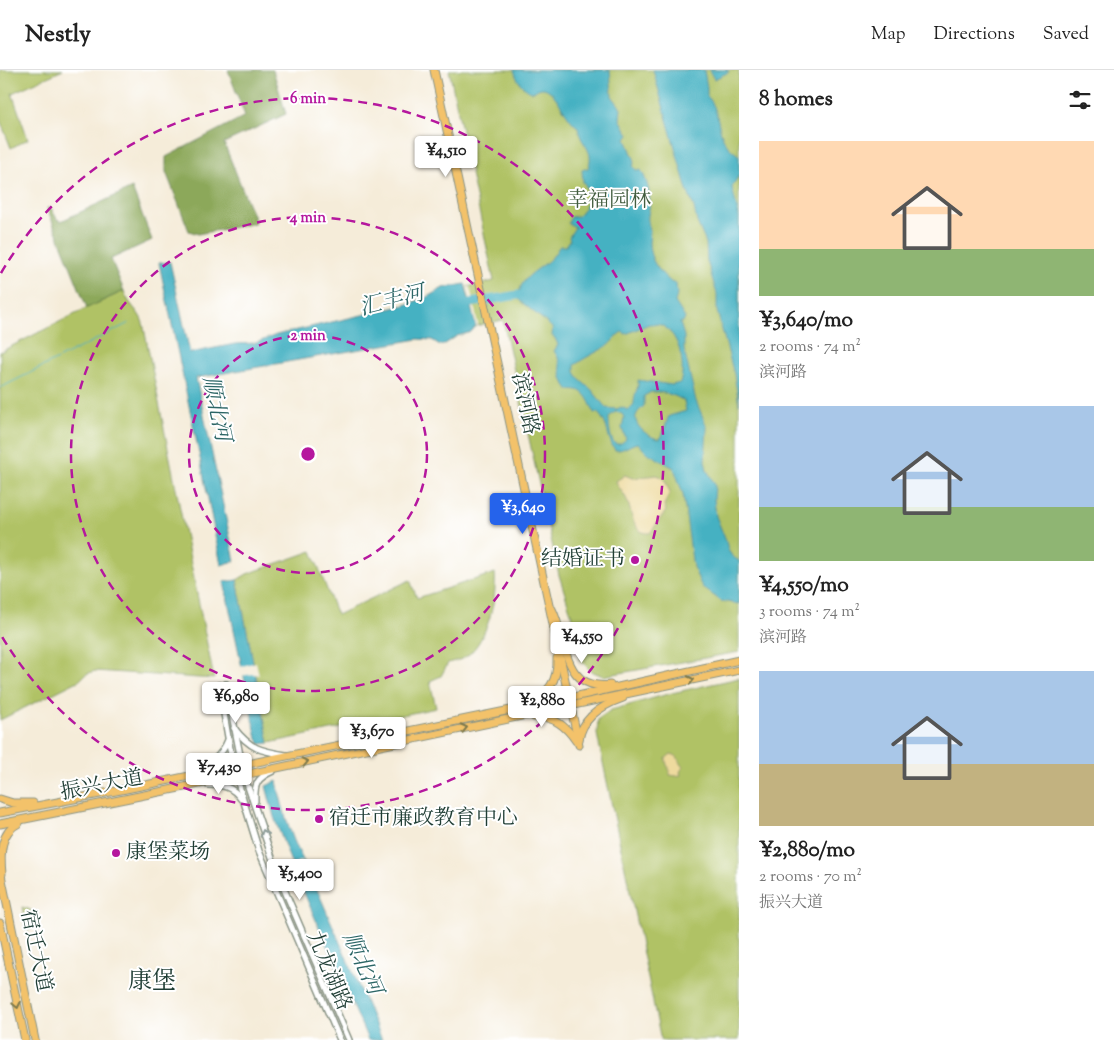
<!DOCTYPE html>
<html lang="en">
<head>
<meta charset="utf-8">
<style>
	:root { --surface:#fff; --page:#f2f2f2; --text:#222; --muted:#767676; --line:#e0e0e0; --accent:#2563eb }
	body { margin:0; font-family:"Sorts Mill Goudy","Noto Serif SC",serif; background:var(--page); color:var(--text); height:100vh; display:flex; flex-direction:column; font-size:19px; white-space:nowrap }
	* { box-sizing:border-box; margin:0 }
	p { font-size:16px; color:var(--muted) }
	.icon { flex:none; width:28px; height:28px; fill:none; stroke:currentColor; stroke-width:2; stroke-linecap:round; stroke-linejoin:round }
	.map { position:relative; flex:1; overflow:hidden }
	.side { display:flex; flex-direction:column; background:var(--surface); width:375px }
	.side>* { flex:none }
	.price { position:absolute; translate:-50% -42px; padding:0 11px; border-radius:5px; background:#fff; color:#222; font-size:16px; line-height:32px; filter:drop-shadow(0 1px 2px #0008) }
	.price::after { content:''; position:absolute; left:50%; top:30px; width:15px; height:11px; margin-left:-8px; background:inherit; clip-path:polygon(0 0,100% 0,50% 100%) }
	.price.on { background:var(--accent); color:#fff }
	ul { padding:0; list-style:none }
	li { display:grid; align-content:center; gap:10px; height:265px; padding:0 20px }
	li span { display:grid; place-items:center; height:155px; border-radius:0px; color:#555 }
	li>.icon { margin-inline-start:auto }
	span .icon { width:90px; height:90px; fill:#fffc; stroke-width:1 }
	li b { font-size:21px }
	h2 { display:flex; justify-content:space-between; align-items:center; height:60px; padding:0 20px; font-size:21px }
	header { display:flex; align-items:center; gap:30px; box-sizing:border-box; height:70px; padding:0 25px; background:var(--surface); border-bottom:1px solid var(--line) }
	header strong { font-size:24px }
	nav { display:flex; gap:28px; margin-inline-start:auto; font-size:18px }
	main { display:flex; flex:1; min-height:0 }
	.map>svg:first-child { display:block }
	.green { fill:#b0c265; stroke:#68804c }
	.forest { fill:#8ca85a; stroke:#567247 }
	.sand { fill:#eeda9e; stroke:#868c69 }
	.water { fill:#44b1c2; stroke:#32777b; fill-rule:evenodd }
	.pier { fill:#f5ecd9 }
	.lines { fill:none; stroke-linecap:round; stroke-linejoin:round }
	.stream { stroke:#44b1c2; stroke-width:1 }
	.river { stroke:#44b1c2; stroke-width:9 }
	.minor-casing { stroke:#8a9486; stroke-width:8 }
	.major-casing { stroke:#8a9486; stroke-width:9 }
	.minor { stroke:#fff; stroke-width:5 }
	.major { stroke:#f3c26a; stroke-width:7 }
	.oneway { stroke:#7e794c }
	.oneway2 { stroke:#8f9e9a }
	.ring { fill:none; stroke:#b5179e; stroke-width:2.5; stroke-dasharray:9 6 }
	.poi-dot { fill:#b5179e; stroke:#fff; stroke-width:2 }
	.labels { text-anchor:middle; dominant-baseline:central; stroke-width:4; stroke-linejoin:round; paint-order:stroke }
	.park-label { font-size:21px; fill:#435e40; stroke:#fff }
	.street-label { font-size:21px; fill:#1f3d34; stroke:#fff }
	.poi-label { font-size:21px; fill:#1f3d34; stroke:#fff; text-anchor:start }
	.water-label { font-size:22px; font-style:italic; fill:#2c6666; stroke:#fff }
	.quarter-label { font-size:24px; fill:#1f3d34; stroke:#fff }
	.centre { fill:#b5179e; stroke:#fff; stroke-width:2.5 }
	.ring-label { font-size:15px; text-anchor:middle; font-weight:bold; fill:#b5179e; stroke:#fff; stroke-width:4; stroke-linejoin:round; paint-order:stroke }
</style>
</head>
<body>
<header>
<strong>Nestly</strong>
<nav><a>Map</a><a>Directions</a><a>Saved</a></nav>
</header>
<main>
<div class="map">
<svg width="739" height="970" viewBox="0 0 739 970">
	<rect width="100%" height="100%" fill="#fff"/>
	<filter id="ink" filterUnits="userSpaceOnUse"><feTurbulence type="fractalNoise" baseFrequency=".02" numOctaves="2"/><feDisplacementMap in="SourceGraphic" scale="10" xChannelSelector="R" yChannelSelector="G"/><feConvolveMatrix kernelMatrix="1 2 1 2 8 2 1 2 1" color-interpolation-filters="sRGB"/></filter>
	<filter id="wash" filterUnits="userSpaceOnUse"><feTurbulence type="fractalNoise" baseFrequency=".0096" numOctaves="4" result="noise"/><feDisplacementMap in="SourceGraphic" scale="20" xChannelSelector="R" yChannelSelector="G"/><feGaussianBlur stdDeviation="1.12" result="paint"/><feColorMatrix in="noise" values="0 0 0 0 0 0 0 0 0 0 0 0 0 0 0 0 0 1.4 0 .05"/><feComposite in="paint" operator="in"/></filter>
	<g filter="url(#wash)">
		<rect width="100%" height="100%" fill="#f5ecd9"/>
		<g class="green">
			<polygon points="0,0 63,0 12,23 28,69 11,78 0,50"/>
			<polygon points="449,0 739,0 739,582 603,606 591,601 581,591 575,556 559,505 503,250 476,256 467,217 494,211"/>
			<path d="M 124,221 C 128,235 139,240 143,253 L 214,609 L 95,601 L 86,604 L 80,610 L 0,650 L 0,282 L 87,238 Z"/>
			<path d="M 312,481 L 337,545 L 410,510 L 417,528 L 495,503 C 497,529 488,569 467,586 C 462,590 454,591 448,593 L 441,606 L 430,611 L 436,638 L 269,673 L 237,510 L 247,504 Z"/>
			<polygon points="739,608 739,970 661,970 597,664 598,649 611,640 672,623"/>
			<polygon points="22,837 31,840 34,856 27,862"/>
		</g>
		<g class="forest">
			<polygon points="228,0 273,0 286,44 224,73 256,153 198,164 189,161 166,102 166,87 245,46"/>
			<polygon points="132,118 152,170 111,189 124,221 87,238 47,138 51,138 57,149 61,151"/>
		</g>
		<g class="sand">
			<path d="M 625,405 L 632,408 L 657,405 L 662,407 L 665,410 L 670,423 L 664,435 L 666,441 L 650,463 C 632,465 632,440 626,428 C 623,422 618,418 616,411 Z"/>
			<path d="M 671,684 C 681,686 677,692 683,697 L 680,702 L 681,705 L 675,706 L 670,705 C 670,698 665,694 666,688 Z"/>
		</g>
		<g class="water">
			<path d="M 514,0 L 610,0 L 612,26 L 621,38 L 620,49 L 629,65 L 626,69 L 635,91 L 633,96 L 637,101 L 641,100 C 649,114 652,130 648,145 C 647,150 649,156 650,161 C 650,165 649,169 649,173 C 649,190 660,203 672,213 L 676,213 L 677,225 L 675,232 L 685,248 L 684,251 L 680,253 L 684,266 L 684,280 L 696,331 L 707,357 L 705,391 L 707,400 L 715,415 L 714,429 L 716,446 L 726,471 L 728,480 L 732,486 L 739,491 L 739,534 L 721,531 L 702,517 L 693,497 L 683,424 L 674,398 L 646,382 L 638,373 C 629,374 625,381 615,380 C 606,367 610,356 598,343 L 594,343 C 589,330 584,317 569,320 C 557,308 564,293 554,281 L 558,275 L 555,268 L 552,266 C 552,263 553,261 552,258 C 551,255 523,234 518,229 C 520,204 539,202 553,186 C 556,183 557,179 560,176 L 566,176 L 570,170 L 569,167 L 575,157 L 568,153 L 571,147 L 578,146 C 587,137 593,123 583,112 L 582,100 L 588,98 C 596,79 579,74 578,57 C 566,50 555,17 542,18 C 537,18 536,22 531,22 C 521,17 517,10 514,0 ZM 649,254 C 652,254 658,254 661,255 C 680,264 686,296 680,313 L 672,315 L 638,310 C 639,318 636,319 635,326 C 633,333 636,336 628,340 L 621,337 L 617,339 L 606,338 L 592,320 L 580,310 L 575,302 L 575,295 C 585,287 596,283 607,276 C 613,272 614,267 622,262 L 626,264 ZM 651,322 C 664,322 673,324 684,331 L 686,341 L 669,346 C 665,354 665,361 660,369 C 651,369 633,356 636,346 C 637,342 641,339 644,336 L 644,326 ZM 615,342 L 621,343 L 624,347 L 622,358 L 626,369 C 610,386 609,356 609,347 Z"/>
			<path d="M 653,0 L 704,0 L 707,17 L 707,26 C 720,38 716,60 727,75 C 730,79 735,82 739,86 L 739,105 L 732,117 L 739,147 L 739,334 L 734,304 L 717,241 L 717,224 L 707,191 L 706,173 L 697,152 L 694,137 L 687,120 Z"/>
			<polygon points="709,0 727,0 729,2 714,9"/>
			<polygon points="170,192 190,283 235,274 256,273 276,265 405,235 427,227 443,218 465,214 476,256 471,262 457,266 445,274 440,275 432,270 418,269 196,308 235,491 221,495 200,388 159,193"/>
			<polygon points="237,510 269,673 260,674 257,669 224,512"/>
			<path d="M 277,711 C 283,743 293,774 310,803 L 382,970 L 368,970 L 292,795 L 274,747 L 266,716 Z"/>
		</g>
		<g class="pier">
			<polygon points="467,217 470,217 478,255 476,256"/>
			<polygon points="256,592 259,605 253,604 241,606 239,597"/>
			<polygon points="302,790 310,803 295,809 289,796"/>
		</g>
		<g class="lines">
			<polyline class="stream" points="0,318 129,253"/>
			<polyline class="river" points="459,235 518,225"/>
		</g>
	</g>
	<g filter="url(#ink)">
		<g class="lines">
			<defs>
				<g id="minor">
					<polyline points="226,614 244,705 278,805 349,970"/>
					<polyline points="219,615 233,696 259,781 340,970"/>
					<path d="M 234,658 C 250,679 261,681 286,685"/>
					<path d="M 192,704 C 208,695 221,688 228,670"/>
					<path d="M 208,715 C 223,715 232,716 241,729"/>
					<path d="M 255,731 C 254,714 257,708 273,701"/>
				</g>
				<g id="major">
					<polyline points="434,0 579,675"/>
					<path d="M 552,539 C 567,568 562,622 610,615"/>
					<path d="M 527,633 C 549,624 558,611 557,588"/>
					<path d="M 534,647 C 553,645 566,656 576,671"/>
					<path d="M 579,670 C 582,647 603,635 623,628"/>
					<polyline points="0,729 13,733 33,733"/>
					<polyline points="0,743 126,719 569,628 739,590"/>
					<polyline points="0,754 244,705 739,600"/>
					<polyline points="0,800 35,970"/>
					<path d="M 2,804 C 0,784 0,762 19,753"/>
					<polyline points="0,853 25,970"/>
				</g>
			</defs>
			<use href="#minor" class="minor-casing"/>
			<use href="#major" class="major-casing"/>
			<use href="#minor" class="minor"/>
			<use href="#major" class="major"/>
		</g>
		<defs><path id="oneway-chevron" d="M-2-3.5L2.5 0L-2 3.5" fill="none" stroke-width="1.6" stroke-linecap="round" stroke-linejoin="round" transform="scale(1.25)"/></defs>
		<g class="oneway">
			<use href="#oneway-chevron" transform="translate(691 610) rotate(-12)"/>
			<use href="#oneway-chevron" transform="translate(464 658) rotate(-12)"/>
			<use href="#oneway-chevron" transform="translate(305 692) rotate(-12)"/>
			<use href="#oneway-chevron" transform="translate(17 935) rotate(78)"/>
		</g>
		<use class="oneway2" href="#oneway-chevron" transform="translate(264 763) rotate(-109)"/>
	</g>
	<g class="ring">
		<circle cx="308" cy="384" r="119"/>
		<circle cx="308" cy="384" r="237"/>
		<path d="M1 203A356 356 0 1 1 1 565"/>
	</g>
	<g class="poi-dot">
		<circle cx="635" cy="490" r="5"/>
		<circle cx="319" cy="749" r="5"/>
		<circle cx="116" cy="783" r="5"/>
	</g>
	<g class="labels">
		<g class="park-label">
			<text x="609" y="131">幸福园林</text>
		</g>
		<g class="street-label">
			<text transform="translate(524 334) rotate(78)">滨河路</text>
			<text transform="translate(102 716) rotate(-11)">振兴大道</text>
			<text transform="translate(35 881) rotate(78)">宿迁大道</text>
			<text transform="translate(328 901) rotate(67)">九龙湖路</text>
		</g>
		<g class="poi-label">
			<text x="625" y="490" text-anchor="end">结婚证书</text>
			<text x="329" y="749">宿迁市廉政教育中心</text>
			<text x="126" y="783">康堡菜场</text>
		</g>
		<g class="water-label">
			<text transform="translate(392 232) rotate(-14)">汇丰河</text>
			<text transform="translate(215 339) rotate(78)">顺北河</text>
			<text transform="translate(361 894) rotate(66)">顺北河</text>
		</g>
		<g class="quarter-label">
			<text x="152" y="912">康堡</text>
		</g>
	</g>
	<circle cx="308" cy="384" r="8" class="centre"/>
	<g class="ring-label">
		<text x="308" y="33">6 min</text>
		<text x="308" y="152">4 min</text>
		<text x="308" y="270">2 min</text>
	</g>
</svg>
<b class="price" style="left:446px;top:108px">¥4,510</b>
<b class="price on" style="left:523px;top:465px">¥3,640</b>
<b class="price" style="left:582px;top:594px">¥4,550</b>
<b class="price" style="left:236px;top:654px">¥6,980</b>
<b class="price" style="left:542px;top:658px">¥2,880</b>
<b class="price" style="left:372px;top:689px">¥3,670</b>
<b class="price" style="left:219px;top:725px">¥7,430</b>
<b class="price" style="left:300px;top:831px">¥5,400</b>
</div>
<section class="side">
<h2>8 homes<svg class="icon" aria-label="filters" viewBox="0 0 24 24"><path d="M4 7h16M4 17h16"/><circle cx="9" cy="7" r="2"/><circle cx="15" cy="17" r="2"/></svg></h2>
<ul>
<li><span style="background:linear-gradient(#ffd9b3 70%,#8fb573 0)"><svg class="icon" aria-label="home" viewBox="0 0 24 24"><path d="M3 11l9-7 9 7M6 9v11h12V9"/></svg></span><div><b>¥3,640/mo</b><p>2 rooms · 74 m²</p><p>滨河路</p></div></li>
<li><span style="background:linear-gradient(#a9c7e8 65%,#8fb573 0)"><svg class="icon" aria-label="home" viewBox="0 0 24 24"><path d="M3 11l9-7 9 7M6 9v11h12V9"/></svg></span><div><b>¥4,550/mo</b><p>3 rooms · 74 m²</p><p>滨河路</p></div></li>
<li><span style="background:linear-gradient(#a9c7e8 60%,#c2b280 0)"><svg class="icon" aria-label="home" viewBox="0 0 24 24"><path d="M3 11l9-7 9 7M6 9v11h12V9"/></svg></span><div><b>¥2,880/mo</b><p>2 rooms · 70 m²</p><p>振兴大道</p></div></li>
</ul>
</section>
</main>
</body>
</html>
